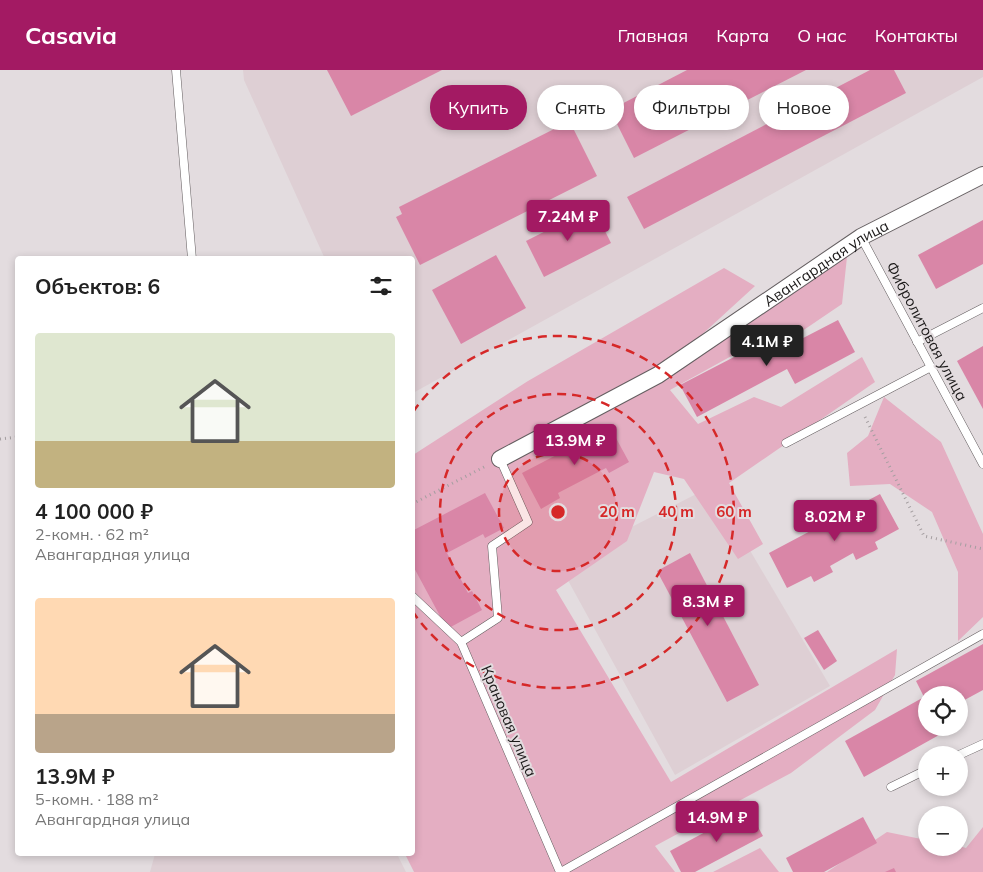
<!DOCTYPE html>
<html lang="ru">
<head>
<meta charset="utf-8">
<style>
	:root { --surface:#fff; --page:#f2f2f2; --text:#222; --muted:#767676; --accent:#a31a63 }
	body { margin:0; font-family:Mulish,sans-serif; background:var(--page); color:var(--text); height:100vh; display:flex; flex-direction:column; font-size:19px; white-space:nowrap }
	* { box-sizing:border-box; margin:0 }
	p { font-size:16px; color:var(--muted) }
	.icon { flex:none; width:28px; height:28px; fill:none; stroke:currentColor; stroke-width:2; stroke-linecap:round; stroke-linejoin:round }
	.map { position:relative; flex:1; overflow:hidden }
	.panel { position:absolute; left:15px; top:186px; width:400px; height:600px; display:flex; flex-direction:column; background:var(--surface); border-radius:5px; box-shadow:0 2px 8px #0003 }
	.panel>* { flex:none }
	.top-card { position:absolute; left:430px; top:15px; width:475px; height:45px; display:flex; gap:10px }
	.controls { position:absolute; left:918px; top:616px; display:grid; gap:10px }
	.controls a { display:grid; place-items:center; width:50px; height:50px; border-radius:50%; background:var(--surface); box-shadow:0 2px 8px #0003; font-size:25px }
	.price { position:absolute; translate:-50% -42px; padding:0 11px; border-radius:5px; background:var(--accent); color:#fff; font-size:16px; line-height:32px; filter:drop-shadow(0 1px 2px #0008) }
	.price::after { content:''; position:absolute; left:50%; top:30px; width:15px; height:11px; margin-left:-8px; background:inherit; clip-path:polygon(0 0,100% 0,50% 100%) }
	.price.on { background:#222; color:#fff }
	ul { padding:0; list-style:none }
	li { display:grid; align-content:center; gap:10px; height:265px; padding:0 20px }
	li span { display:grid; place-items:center; height:155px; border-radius:5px; color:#555 }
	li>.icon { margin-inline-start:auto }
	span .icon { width:90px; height:90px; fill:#fffc; stroke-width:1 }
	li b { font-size:21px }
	h2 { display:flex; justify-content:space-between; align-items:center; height:60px; padding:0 20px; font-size:21px }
	.pill { padding:0 18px; border-radius:22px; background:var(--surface); box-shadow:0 2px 8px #0003; font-size:18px; line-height:45px }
	.pill.on { background:var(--accent); color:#fff }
	header { display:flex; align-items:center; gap:30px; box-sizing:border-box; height:70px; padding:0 25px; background:var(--accent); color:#fff }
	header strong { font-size:24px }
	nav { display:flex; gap:28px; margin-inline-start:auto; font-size:18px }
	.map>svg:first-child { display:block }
	.built { fill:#decfd4 }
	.green { fill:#e4aec2 }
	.building { fill:#d986a7 }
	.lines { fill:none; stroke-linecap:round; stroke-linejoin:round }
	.lane-casing { stroke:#645e60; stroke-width:9 }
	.street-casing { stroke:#645e60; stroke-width:18 }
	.path { stroke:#a49ea0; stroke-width:3; stroke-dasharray:1 4; stroke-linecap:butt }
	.lane { stroke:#fff; stroke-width:8 }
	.street { stroke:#fff; stroke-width:16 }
	.ring { fill:none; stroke:#d62828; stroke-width:2.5; stroke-dasharray:9 6 }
	.labels { text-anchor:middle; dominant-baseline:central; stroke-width:4; stroke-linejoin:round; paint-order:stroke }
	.street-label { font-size:15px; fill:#1b1919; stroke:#e3dcdf }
	.centre { fill:#d62828; stroke:#e3dcdf; stroke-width:2.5 }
	.ring-label { font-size:15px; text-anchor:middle; font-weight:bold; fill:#d62828; stroke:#e3dcdf; stroke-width:4; stroke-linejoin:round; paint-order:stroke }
</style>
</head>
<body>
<header>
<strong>Casavia</strong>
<nav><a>Главная</a><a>Карта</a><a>О нас</a><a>Контакты</a></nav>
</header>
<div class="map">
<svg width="983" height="802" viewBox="0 0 983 802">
	<rect width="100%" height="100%" fill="#e3dcdf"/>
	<g class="built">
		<polygon points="243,0 983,0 983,7 413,323 412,189 325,189 244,10"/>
		<polygon points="712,416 830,616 675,705 559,494"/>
		<polygon points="155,784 397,784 406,802 150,802"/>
	</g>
	<g class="green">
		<polygon points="847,187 842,234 786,272 771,264 670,320 698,354 754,327 781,337 862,287 875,312 729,413 763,474 738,489 684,409 654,402 627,471 556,520 671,712 897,579 895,605 875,640 791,703 655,776 675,802 414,802 405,784 412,784 413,385 528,311 724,198 755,216 696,270"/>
		<polygon points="884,327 941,372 983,464 983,547 958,571 958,502 932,442 890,414 850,416 847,383 868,366"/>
		<polygon points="983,757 983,802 827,802 887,762 926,770 926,778 959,776 966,778"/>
		<polygon points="760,778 779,802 713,802"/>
	</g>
	<g class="building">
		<polygon points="327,0 442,0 351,46"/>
		<polygon points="687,0 806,0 634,88 610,40"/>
		<polygon points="870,0 894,0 906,23 644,159 627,127"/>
		<polygon points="564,54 567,59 572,56 597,106 420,195 396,147 402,144 399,137"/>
		<polygon points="593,137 611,173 544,207 526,171"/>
		<polygon points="983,150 983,194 936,219 918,185"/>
		<polygon points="496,185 526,238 461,274 432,220"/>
		<polygon points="838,250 855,282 795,314 787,299 697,347 680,315 771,268 778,281"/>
		<polygon points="983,276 983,339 957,291"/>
		<polygon points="610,357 629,392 609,403 606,398 558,423 560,428 541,439 522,403"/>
		<polygon points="485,423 504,458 485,468 483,464 447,483 468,523 472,521 482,540 447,559 412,494 412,461"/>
		<polygon points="880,424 899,459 875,472 878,479 856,490 853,483 830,496 833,502 814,512 811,506 787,518 769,483"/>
		<polygon points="690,483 759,615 727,632 657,501"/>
		<polygon points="818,560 837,591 824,600 804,568"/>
		<polygon points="983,574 983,620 959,633 959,625 926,625 926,658 947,658 948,660 864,707 845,671 924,627 916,611"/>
		<polygon points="748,739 763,766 695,802 681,802 670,781"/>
		<polygon points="863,747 877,773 824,802 793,802 786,788"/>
		<polygon points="894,798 896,802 885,802"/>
	</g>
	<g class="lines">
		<defs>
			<g id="lane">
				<polyline points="176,0 192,189"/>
				<polyline points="861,167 983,394"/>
				<polyline points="917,272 983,238"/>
				<polyline points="786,373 931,297"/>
				<polyline points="412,526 461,572 560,802"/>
				<polyline points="461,572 498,548 492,476 528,452 500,389"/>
				<polyline points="959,685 983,674"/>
				<polyline points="891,717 926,700"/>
				<polyline points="561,802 983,564"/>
			</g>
			<g id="street">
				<path id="s1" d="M 500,389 L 658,305 L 861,167 L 983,105"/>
			</g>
		</defs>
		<use href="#lane" class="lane-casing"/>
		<use href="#street" class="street-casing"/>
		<g class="path">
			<polyline points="865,347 924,466 983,479"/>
			<polyline points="0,369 18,367"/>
			<polyline points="412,434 486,396"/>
		</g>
		<use href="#lane" class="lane"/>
		<use href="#street" class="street"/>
	</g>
	<circle cx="558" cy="442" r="59" fill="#d62828" fill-opacity=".12"/>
	<g class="ring">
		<circle cx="558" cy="442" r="59"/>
		<circle cx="558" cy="442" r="118"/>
		<path d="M413 342A176 176 0 1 1 413 542"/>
	</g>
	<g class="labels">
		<g class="street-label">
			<text stroke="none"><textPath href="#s1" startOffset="381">Авангардная улица</textPath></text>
			<text transform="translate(927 261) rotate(62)">Фибролитовая улица</text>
			<text transform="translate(509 651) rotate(67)">Крановая улица</text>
		</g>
	</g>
	<circle cx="558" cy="442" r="8" class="centre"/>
	<g class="ring-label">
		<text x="617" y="447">20 m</text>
		<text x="676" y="447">40 m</text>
		<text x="734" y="447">60 m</text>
	</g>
</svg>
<div class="controls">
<a><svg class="icon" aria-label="locate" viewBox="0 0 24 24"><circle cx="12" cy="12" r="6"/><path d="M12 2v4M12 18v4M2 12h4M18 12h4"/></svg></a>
<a>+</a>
<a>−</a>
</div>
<b class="price" style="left:568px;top:172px">7.24M ₽</b>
<b class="price on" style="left:767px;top:297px">4.1M ₽</b>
<b class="price" style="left:575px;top:396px">13.9M ₽</b>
<b class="price" style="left:835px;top:472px">8.02M ₽</b>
<b class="price" style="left:708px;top:557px">8.3M ₽</b>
<b class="price" style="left:717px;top:773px">14.9M ₽</b>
<div class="top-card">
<a class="pill on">Купить</a>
<a class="pill">Снять</a>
<a class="pill">Фильтры</a>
<a class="pill">Новое</a>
</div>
<section class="panel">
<h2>Объектов: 6<svg class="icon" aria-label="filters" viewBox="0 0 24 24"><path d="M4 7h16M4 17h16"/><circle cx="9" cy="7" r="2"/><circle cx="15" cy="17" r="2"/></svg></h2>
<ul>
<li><span style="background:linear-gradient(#dfe7d0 70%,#c2b280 0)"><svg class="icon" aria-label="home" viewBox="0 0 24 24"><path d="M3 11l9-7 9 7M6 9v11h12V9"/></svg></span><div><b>4 100 000 ₽</b><p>2-комн. · 62 m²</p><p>Авангардная улица</p></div></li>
<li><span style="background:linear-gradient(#ffd9b3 75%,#b9a48a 0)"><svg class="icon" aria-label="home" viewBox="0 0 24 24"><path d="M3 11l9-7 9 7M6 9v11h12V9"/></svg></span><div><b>13.9M ₽</b><p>5-комн. · 188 m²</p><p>Авангардная улица</p></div></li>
</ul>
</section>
</div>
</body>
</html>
